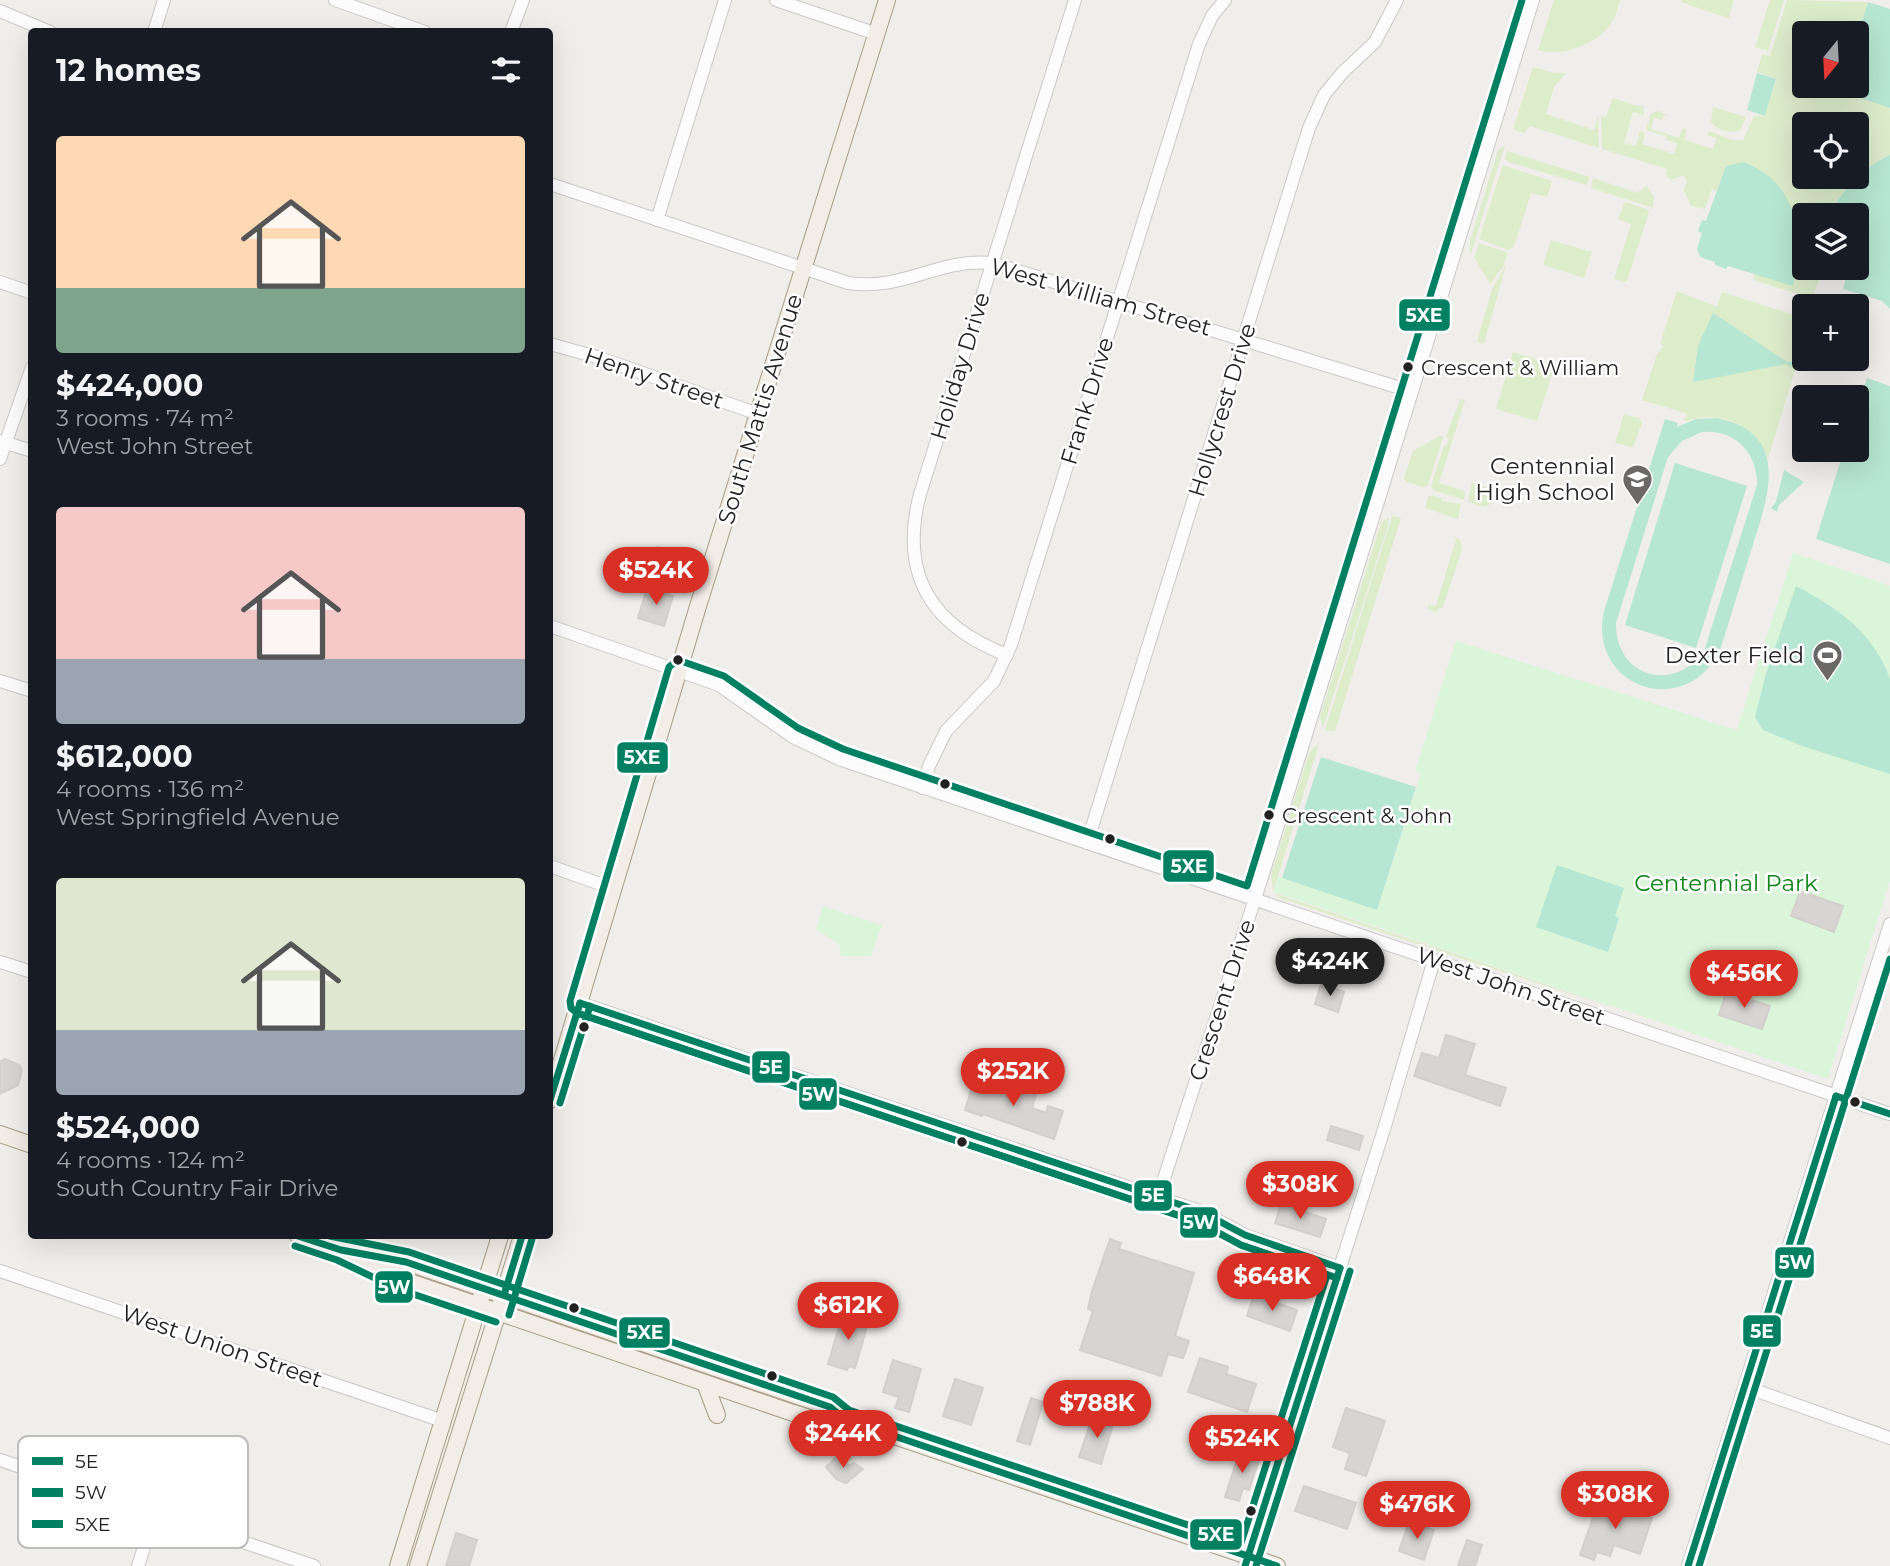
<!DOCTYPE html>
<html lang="en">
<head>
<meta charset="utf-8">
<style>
	:root { --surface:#171b24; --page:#242831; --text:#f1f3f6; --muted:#9ea1a6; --accent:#d93025 }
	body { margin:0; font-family:Montserrat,sans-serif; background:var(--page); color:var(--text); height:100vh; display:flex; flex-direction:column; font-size:26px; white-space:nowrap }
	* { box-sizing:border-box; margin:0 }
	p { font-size:23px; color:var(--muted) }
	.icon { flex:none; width:38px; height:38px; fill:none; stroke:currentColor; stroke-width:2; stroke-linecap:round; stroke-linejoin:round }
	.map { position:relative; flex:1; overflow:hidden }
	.details { position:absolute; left:28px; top:28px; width:525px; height:1211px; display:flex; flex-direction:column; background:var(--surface); border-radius:7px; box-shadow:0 7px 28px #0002 }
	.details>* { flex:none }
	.needle { width:46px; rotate:198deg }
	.controls { position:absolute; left:1792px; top:21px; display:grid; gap:14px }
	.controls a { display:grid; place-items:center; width:77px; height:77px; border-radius:7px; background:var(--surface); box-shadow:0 7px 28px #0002; font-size:35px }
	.price { position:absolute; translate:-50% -60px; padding:0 16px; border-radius:24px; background:var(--accent); color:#fff; font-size:23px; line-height:46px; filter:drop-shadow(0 2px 4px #0008) }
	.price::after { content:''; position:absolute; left:50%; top:42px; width:21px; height:16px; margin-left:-10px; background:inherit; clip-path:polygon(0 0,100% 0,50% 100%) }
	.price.on { background:#222; color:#fff }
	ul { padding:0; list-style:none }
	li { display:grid; align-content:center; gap:14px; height:371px; padding:0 28px }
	li span { display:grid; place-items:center; height:217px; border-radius:7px; color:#555 }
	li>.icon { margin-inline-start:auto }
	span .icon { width:126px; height:126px; fill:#fffc; stroke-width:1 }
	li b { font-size:30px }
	h2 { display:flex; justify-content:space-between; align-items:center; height:84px; padding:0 28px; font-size:30px }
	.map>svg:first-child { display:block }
	.grass { fill:#ddeccb; fill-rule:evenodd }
	.park { fill:#daf5da }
	.pitch { fill:#b7e6d2; fill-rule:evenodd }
	.building { fill:#d7d4d2; stroke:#d3d0cc; stroke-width:2 }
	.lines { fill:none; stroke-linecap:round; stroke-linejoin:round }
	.minor-casing { stroke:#c9c8c7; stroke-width:14 }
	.major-casing { stroke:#a79c86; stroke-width:18 }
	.minor { stroke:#fdfcfc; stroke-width:12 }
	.major { stroke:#f3ede7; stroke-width:16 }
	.bus-1-casing { stroke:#fff; stroke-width:12 }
	.bus-2-casing { stroke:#fff; stroke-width:12 }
	.bus-3-casing { stroke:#fff; stroke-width:12 }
	.bus-1 { stroke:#008063; stroke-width:7 }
	.bus-2 { stroke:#008063; stroke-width:7 }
	.bus-3 { stroke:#008063; stroke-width:7 }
	.bus-dot { fill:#222; stroke:#fff; stroke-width:2.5 }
	.labels { text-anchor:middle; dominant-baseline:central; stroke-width:5; stroke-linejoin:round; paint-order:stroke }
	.bus-label { font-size:21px; fill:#222; stroke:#fff; text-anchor:start }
	.street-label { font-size:23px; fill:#222; stroke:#fff }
	.poi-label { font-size:23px; fill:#222; stroke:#fff; text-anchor:end }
	.park-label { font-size:23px; fill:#0c8416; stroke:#fff }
	.key { fill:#fff; stroke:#bdbdbd; stroke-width:2 }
	.key-label { font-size:19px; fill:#222 }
	.line-badge { stroke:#fff; stroke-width:2.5 }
	.badge-label { font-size:19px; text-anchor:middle; font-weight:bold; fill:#fff }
</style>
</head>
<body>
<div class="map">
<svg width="1890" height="1566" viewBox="0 0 1890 1566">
	<rect width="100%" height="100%" fill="#f0eeeb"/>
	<g class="grass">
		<path d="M 1554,0 L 1620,0 C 1618,9 1615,18 1609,26 C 1595,45 1561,57 1538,50 Z"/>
		<polygon points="1682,0 1734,0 1729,18 1681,2"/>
		<polygon points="1770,0 1784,0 1768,51 1755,47"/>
		<path d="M 1787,0 L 1868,2 L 1857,37 L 1857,33 L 1804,33 L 1804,86 L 1841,86 L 1840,91 L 1890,108 L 1890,155 C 1864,167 1842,189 1830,215 L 1804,215 L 1804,268 L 1822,268 L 1823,271 L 1812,298 L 1753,280 L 1754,274 L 1738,269 L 1710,210 L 1717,191 L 1712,189 L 1705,209 L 1691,206 L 1684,191 L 1687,181 L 1684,175 L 1671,180 L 1666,175 L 1667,169 L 1602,149 L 1601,116 L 1606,117 L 1613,98 L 1637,106 L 1643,105 L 1644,115 L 1633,112 L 1624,143 L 1636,146 L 1640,131 L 1645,133 L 1642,144 L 1674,154 L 1677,143 L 1666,140 L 1667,136 L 1646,130 L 1651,114 L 1657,111 L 1670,116 L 1664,115 L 1662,120 L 1654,118 L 1651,129 L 1679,138 L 1683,128 L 1687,129 L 1684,140 L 1713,149 L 1716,138 L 1707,135 L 1709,131 L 1732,140 L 1743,140 L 1754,116 L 1765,116 L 1777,79 L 1757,72 L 1762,54 L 1770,56 ZM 1804,124 L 1857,124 L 1857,177 L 1804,177 Z"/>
		<polygon points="1533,67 1554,73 1566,73 1554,87 1546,114 1594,130 1598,116 1599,148 1530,126 1524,133 1513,129"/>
		<polygon points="1485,105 1491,109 1467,183 1460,185"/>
		<path d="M 1713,107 L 1746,117 L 1740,130 C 1731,134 1718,131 1711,122 Z"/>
		<polygon points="1505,145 1470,256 1470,241 1498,150"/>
		<polygon points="1507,151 1590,177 1587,185 1508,162 1505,159"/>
		<polygon points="1503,165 1552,181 1547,197 1531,193 1514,247 1508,250 1479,239"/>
		<polygon points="1593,178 1638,193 1646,186 1654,197 1653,208 1591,188"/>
		<polygon points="1625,202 1647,209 1649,212 1627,281 1624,282 1614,279 1631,224 1618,219"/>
		<polygon points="1551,240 1592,252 1584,278 1543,265"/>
		<polygon points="1479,243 1508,253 1503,267 1490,284 1474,257"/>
		<polygon points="1506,265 1484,344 1477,342 1492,289"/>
		<path d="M 1677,291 L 1717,307 L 1722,292 L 1804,318 L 1804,340 L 1768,459 C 1755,425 1720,409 1687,421 L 1683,419 L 1688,416 L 1685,413 L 1642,400 L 1657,354 L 1664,346 L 1660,344 Z"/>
		<polygon points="1513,352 1555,365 1537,421 1496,409"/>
		<polygon points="1460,399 1465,400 1439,483 1465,491 1464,500 1433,490 1431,486 1444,446 1446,446 1449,438 1446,437"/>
		<polygon points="1624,414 1639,418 1642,423 1633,447 1615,443"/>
		<polygon points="1439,436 1443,437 1428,485 1424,487 1407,482 1404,478 1413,451"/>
		<polygon points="1472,483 1501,492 1498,500 1485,507 1468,502"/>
		<polygon points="1432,495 1442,498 1442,501 1461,504 1458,519 1425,508 1428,497"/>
		<polygon points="1392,516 1401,518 1335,731 1325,730"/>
		<polygon points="1389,517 1387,529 1323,728 1320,717 1381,523"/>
		<polygon points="1452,535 1460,540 1462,549 1443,607 1435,612 1427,608 1429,605 1436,606 1456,539"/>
		<polygon points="1318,744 1317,751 1273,892 1271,875 1309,753"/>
		<polygon points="1274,893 1427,945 1426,947 1280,898"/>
		<polygon points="1429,945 1630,1013 1428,948"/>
	</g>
	<g class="park">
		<polygon points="1793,553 1890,586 1890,880 1828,1079 1274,892 1278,877 1377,909 1421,773 1415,771 1456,641 1737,730"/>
		<polygon points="823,906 882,925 871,956 841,956 839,944 816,929"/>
	</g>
	<g class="pitch">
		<polygon points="1868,2 1890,9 1890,108 1840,91 1841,86 1857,86 1857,37"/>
		<polygon points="1757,73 1776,79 1765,116 1747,110"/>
		<path d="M 1890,155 L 1890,309 L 1882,301 L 1843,289 L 1846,278 L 1823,271 L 1822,268 L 1857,268 L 1857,215 L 1830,215 C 1842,189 1864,167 1890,155 Z"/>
		<path d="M 1743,162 C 1798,182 1805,237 1793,286 L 1728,266 L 1726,269 L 1715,265 L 1715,262 L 1700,257 L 1697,249 L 1702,233 L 1698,231 L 1702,220 L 1706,221 L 1726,166 Z"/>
		<polygon points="1713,313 1787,362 1793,362 1791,367 1786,364 1693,382 1698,346"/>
		<polygon points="1867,378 1890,386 1890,564 1816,539 1844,450 1857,450 1857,410"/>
		<path d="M 1717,418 C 1795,434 1766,502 1750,554 C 1740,585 1731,616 1721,647 C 1689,722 1587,689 1604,611 L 1665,419 L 1678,423 L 1677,427 L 1696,419 ZM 1702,432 C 1735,429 1758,453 1757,485 L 1704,651 C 1673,694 1615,677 1616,623 L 1668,457 L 1682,441 Z"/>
		<polygon points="1675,463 1747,486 1696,648 1625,625"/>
		<polygon points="1784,470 1804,482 1779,505 1777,512 1771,508 1776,502"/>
		<path d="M 1796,586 C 1839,609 1873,632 1890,679 L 1890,774 L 1802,746 L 1763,730 L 1755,717 L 1766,674 Z"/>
		<polygon points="1321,757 1416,787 1377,910 1282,878"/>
		<polygon points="1557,865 1624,888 1615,916 1619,918 1608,952 1536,927"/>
	</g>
	<g class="building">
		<polygon points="657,547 684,555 679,573 651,564"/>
		<polygon points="647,588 673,596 664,626 638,618"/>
		<polygon points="1800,891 1843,906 1834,932 1791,916"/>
		<polygon points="1321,984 1344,992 1338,1012 1315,1004"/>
		<polygon points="1726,992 1770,1006 1762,1029 1719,1015"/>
		<polygon points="1446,1035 1475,1044 1465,1075 1506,1088 1500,1106 1414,1076 1422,1053 1439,1058"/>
		<polygon points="5,1059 19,1065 22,1070 18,1085 0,1094 0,1062"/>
		<polygon points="974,1080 1005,1090 1006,1084 1036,1094 1032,1108 1046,1113 1048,1106 1063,1111 1054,1139 983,1114 982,1116 965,1110"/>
		<polygon points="1331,1126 1363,1136 1359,1150 1327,1140"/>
		<polygon points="1281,1204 1326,1219 1320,1237 1275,1223"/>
		<polygon points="1110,1239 1121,1243 1119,1249 1194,1273 1175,1336 1189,1341 1183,1358 1168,1354 1161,1376 1080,1350 1093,1311 1088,1309 1092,1291"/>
		<polygon points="1254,1295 1297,1310 1290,1331 1247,1316"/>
		<polygon points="843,1313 869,1320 855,1368 849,1366 847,1370 828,1364"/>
		<polygon points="1200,1358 1228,1367 1226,1374 1256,1384 1247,1412 1188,1392"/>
		<polygon points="893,1360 921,1369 909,1412 895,1408 899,1397 883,1392"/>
		<polygon points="955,1379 983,1388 971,1425 943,1416"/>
		<polygon points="1031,1398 1043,1402 1030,1445 1017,1441"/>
		<polygon points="1346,1408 1385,1421 1366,1476 1345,1469 1350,1453 1333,1447"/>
		<polygon points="1093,1415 1114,1422 1101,1464 1079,1457"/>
		<polygon points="1240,1450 1260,1456 1249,1490 1243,1488 1239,1501 1225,1497"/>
		<polygon points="838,1456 849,1466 854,1463 863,1469 846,1483 836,1479 826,1467"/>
		<polygon points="1304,1486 1356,1503 1347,1529 1295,1511"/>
		<polygon points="1599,1500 1652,1518 1640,1554 1614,1545 1610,1556 1597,1552 1594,1560 1580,1555"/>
		<polygon points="1409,1522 1434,1530 1424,1560 1399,1551"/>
		<polygon points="456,1533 477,1540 469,1566 446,1566"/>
		<polygon points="1467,1540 1482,1545 1475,1566 1458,1566"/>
	</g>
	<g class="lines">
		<defs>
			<g id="minor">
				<polyline points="335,0 425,32"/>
				<polyline points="776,0 877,34"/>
				<polyline points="0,11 50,32"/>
				<polyline points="154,32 164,0"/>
				<polyline points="511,32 523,0"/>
				<path d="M 550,184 L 848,283 C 906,291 937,258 992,263 L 1410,391"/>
				<polyline points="657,220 725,0"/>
				<polyline points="0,282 32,293"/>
				<polyline points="550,344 597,357 758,414"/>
				<polyline points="0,441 32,451"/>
				<polyline points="0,459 32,367"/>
				<polyline points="550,626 719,685 793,737 839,759 1890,1114"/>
				<path d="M 1007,655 C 931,626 899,575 920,494 L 1075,0"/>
				<polyline points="0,681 32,691"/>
				<polyline points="923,788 929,766 946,731 994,681 1011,645 1199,44 1212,16 1225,0"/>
				<polyline points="1087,843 1309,128 1324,95 1342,73 1375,42 1397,0"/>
				<polyline points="550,866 614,889"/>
				<polyline points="0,962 32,972"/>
				<polyline points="580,1003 1202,1212 1245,1235 1340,1268"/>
				<polyline points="1158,1197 1262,877 1533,0"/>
				<polyline points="0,1271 443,1421"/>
				<polyline points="1746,1387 1890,1438"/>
				<polyline points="0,1460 314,1566"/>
				<polyline points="138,1566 155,1513"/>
				<polyline points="1245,1566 1385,1126 1434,960"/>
				<polyline points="1688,1566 1890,924"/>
			</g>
			<g id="major">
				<polyline points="550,1100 699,603 887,0"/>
				<polyline points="0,1134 32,1145"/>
				<polyline points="298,1236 341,1250 401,1279 793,1413 825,1423 844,1419"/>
				<polyline points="341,1250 406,1262 830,1407 844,1419 1277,1566"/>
				<polyline points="705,1383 717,1415"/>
				<polyline points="398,1566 500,1236"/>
				<polyline points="418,1566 522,1236"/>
			</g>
		</defs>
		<use href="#minor" class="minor-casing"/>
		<use href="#major" class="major-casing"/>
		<use href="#minor" class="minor"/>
		<use href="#major" class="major"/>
		<defs>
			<g id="bus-1">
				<polyline points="580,1003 1202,1212 1245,1235 1340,1268"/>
				<polyline points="1836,1096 1890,1114"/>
				<polyline points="550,1100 580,1003"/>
				<polyline points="298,1236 341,1250 406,1262 830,1407 844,1419 1277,1566"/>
				<polyline points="504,1295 522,1236"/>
				<polyline points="1245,1566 1340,1268"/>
				<polyline points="1688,1566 1836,1096"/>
			</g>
			<g id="bus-2">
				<polyline points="577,1013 1198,1222 1241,1245 1337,1278"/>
				<polyline points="560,1103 590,1006"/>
				<polyline points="295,1246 337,1260 398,1289 496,1322"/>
				<polyline points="509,1315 532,1239"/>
				<polyline points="1256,1566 1350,1271"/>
				<polyline points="1699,1566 1890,959"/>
			</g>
			<polyline id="bus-3" points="330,1236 409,1252 833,1397 849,1410 1241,1543 1327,1275 1241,1245 1198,1222 577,1013 571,1008 570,1001 669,667 678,660 724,676 798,728 843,749 1247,886 1522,0"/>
		</defs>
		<use href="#bus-1" class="bus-1-casing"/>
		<use href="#bus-2" class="bus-2-casing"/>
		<use href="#bus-3" class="bus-3-casing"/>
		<use href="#bus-1" class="bus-1"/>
		<use href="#bus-2" class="bus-2"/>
		<use href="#bus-3" class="bus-3"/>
	</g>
	<defs>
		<symbol id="school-pin" viewBox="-11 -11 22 30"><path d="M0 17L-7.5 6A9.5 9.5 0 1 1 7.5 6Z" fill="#6a6968" stroke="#fff"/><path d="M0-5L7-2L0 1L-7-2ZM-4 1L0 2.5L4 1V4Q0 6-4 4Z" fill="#fff"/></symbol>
		<symbol id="stadium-pin" viewBox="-11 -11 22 30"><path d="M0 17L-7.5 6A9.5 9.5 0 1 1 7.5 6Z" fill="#6a6968" stroke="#fff"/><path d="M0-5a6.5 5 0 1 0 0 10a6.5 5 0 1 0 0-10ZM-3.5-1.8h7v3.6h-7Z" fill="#fff"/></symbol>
	</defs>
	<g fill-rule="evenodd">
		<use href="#school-pin" x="1620" y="462" width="35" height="47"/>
		<use href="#stadium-pin" x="1810" y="638" width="35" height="47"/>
	</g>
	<g class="bus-dot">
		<circle cx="1408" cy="367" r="6"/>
		<circle cx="678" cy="660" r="6"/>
		<circle cx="945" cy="784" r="6"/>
		<circle cx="1269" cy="815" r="6"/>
		<circle cx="1110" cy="839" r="6"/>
		<circle cx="584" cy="1027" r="6"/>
		<circle cx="1855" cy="1102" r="6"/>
		<circle cx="962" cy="1142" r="6"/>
		<circle cx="574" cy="1308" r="6"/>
		<circle cx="772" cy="1376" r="6"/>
		<circle cx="1251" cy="1511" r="6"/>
	</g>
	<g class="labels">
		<g class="bus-label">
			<text x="1421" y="367">Crescent &amp; William</text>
			<text x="1282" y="815">Crescent &amp; John</text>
		</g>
		<g class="street-label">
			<text transform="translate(1101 297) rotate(16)">West William Street</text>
			<text transform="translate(960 366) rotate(-73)">Holiday Drive</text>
			<text transform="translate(654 378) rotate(19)">Henry Street</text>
			<text transform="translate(1087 401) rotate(-73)">Frank Drive</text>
			<text transform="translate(760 409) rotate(-73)">South Mattis Avenue</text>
			<text transform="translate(1222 410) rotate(-73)">Hollycrest Drive</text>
			<text transform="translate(1511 986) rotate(19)">West John Street</text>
			<text transform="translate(1222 1000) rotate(-72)">Crescent Drive</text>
			<text transform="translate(222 1346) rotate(19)">West Union Street</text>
		</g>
		<g class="poi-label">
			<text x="1615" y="466">Centennial<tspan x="1615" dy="26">High School</tspan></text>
			<text x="1804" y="655">Dexter Field</text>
		</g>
		<g class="park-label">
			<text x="1726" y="883">Centennial Park</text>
		</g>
	</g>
	<rect x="18" y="1436" width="230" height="112" rx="10" class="key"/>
	<rect x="32" y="1457" width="31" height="8" fill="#008063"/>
	<rect x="32" y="1488" width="31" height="9" fill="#008063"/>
	<rect x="32" y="1520" width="31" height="8" fill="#008063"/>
	<g class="key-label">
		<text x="75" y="1468">5E</text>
		<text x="75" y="1499">5W</text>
		<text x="75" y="1531">5XE</text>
	</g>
	<g class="line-badge">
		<rect x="1398" y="298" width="53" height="34" rx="7" fill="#008063"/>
		<rect x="616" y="741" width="53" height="33" rx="7" fill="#008063"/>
		<rect x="1162" y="849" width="53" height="34" rx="7" fill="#008063"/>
		<rect x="751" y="1050" width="40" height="34" rx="7" fill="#008063"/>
		<rect x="798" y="1077" width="40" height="34" rx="7" fill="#008063"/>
		<rect x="1133" y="1179" width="40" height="33" rx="7" fill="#008063"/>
		<rect x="1179" y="1206" width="40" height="33" rx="7" fill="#008063"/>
		<rect x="1774" y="1246" width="41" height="33" rx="7" fill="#008063"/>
		<rect x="374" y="1270" width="40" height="34" rx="7" fill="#008063"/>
		<rect x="1742" y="1314" width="40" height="34" rx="7" fill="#008063"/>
		<rect x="618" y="1316" width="53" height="33" rx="7" fill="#008063"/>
		<rect x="1189" y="1518" width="54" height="33" rx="7" fill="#008063"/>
	</g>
	<g class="badge-label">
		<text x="1424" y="322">5XE</text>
		<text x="642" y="764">5XE</text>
		<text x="1189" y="873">5XE</text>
		<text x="771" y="1074">5E</text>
		<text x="818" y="1101">5W</text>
		<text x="1153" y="1202">5E</text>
		<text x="1199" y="1229">5W</text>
		<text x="1795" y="1269">5W</text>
		<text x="394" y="1294">5W</text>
		<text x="1762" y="1338">5E</text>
		<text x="645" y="1339">5XE</text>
		<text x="1216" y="1541">5XE</text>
	</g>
</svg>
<div class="controls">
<a><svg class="needle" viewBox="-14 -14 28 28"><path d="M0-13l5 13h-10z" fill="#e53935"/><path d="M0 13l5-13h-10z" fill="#9ea1a6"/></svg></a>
<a><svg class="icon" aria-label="locate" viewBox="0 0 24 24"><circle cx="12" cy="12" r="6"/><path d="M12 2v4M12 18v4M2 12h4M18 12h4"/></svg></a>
<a><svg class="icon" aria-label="layers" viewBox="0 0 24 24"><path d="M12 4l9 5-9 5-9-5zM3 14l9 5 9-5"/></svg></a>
<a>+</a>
<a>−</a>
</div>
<b class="price" style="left:656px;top:607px">$524K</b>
<b class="price on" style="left:1330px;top:998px">$424K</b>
<b class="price" style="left:1744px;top:1010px">$456K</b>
<b class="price" style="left:1013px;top:1108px">$252K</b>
<b class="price" style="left:1300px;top:1221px">$308K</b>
<b class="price" style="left:1272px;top:1313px">$648K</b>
<b class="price" style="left:848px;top:1342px">$612K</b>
<b class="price" style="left:1097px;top:1440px">$788K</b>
<b class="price" style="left:843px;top:1470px">$244K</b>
<b class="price" style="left:1242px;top:1475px">$524K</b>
<b class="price" style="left:1615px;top:1531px">$308K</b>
<b class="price" style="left:1417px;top:1541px">$476K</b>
<section class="details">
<h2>12 homes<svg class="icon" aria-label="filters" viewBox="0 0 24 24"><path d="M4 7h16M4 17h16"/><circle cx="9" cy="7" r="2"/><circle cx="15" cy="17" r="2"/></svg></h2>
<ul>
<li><span style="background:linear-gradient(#ffd9b3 70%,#7fa58c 0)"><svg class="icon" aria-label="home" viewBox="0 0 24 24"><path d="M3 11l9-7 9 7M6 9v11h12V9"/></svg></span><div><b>$424,000</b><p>3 rooms · 74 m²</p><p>West John Street</p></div></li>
<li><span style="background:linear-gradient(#f6c9c9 70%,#9aa5b1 0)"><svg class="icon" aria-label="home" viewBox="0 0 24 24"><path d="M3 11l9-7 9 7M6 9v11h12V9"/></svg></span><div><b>$612,000</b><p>4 rooms · 136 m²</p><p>West Springfield Avenue</p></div></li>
<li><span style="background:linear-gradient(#dfe7d0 70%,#9aa5b1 0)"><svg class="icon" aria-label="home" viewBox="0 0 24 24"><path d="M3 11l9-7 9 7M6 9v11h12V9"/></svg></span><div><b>$524,000</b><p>4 rooms · 124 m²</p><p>South Country Fair Drive</p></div></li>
</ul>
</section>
</div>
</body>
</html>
